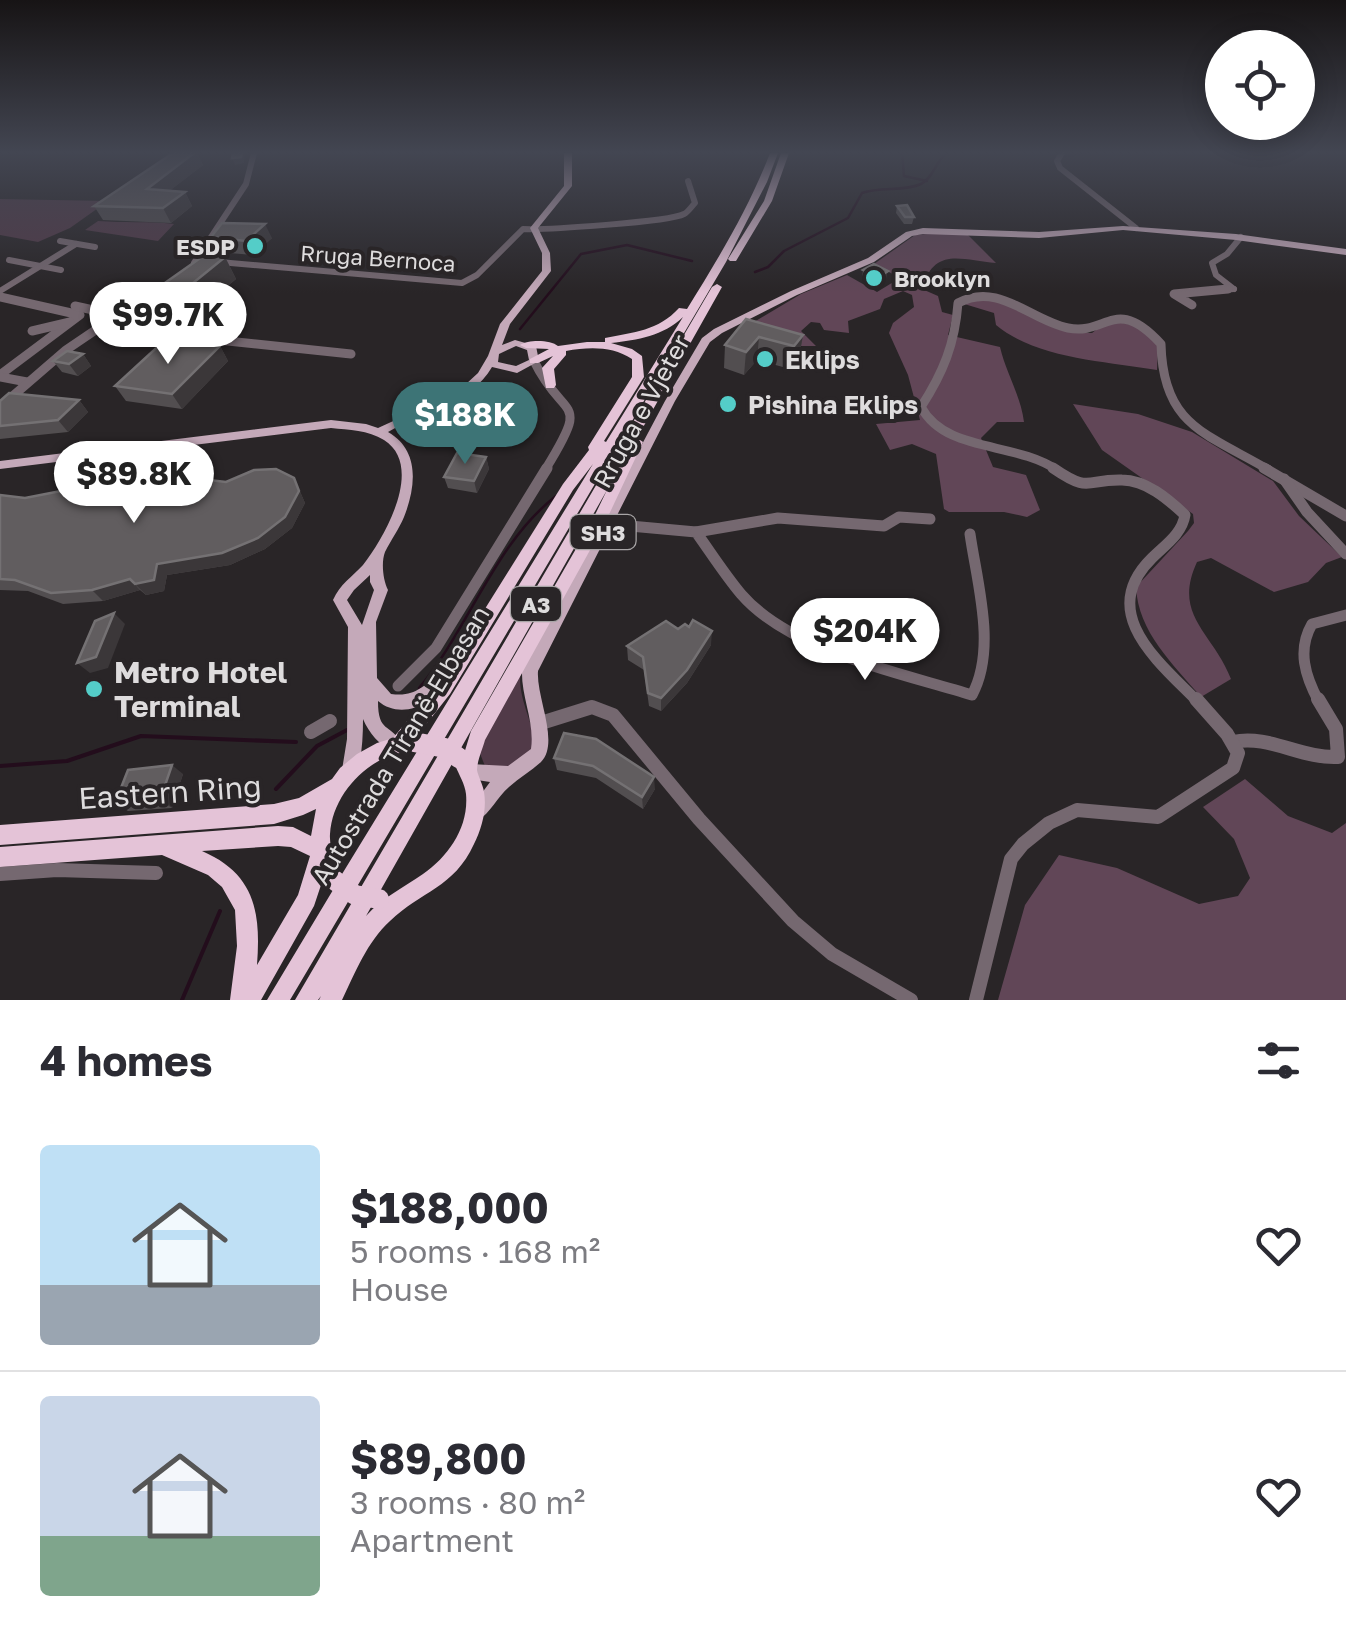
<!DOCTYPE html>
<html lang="en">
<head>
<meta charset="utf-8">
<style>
	:root { --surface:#fff; --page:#f2f2f3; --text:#2b2b33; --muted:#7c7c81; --line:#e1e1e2; --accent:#3d7476 }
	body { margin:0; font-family:"Golos Text",sans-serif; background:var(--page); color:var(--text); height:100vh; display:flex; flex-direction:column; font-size:38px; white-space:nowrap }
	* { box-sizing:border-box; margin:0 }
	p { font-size:32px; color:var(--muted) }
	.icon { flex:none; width:55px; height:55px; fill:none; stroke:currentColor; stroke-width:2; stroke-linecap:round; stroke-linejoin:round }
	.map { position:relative; height:1000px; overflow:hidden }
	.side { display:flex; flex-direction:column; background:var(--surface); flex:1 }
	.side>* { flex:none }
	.fabs { position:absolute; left:1205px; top:30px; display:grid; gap:20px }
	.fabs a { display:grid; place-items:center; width:110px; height:110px; border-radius:50%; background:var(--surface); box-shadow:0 5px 25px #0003; font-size:50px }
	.price { position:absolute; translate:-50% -85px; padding:0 22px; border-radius:35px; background:#fff; color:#222; font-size:32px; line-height:65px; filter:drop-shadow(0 2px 5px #0008) }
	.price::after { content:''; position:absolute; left:50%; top:60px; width:30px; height:22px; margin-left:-15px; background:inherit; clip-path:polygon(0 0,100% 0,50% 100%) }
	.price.on { background:var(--accent); color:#fff }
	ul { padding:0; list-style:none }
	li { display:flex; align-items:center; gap:30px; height:250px; padding:0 40px }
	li+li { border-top:2px solid var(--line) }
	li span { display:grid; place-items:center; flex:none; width:280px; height:200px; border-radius:10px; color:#555 }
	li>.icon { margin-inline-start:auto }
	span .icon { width:120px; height:120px; fill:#fffc; stroke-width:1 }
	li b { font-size:42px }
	h2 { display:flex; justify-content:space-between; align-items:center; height:120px; padding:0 40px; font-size:42px }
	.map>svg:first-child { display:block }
	.green { fill:#513a48 }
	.forest { fill:#614657 }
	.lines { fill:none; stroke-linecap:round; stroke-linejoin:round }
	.stream-far1 { stroke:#230d1c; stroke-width:2.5 }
	.stream { stroke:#230d1c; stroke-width:4 }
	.minor-far3 { stroke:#756870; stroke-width:6 }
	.minor-far2 { stroke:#756870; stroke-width:9 }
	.minor-far1 { stroke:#756870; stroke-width:11 }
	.minor { stroke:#756870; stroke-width:14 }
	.major { fill:#c4a9b9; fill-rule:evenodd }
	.highway { fill:#e4c3d7; fill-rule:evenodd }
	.highway-bridge { stroke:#e4c3d7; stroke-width:20 }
	.wall { fill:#524e50 }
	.shaded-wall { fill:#3b3739 }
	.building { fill:#615d5f; stroke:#747173; stroke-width:2.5 }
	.poi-dot { fill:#54cdc8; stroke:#292527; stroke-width:4 }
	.labels { text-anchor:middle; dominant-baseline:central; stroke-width:8; stroke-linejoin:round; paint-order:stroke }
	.far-poi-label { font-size:22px; font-weight:bold; fill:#dedcdd; stroke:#292527; text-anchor:end }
	.far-street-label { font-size:22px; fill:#dedcdd; stroke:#292527 }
	.shield { fill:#292527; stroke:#a8a5a6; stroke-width:2.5 }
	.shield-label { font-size:22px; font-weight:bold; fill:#dedcdd }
	.poi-label { font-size:25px; font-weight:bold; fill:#dedcdd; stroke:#292527; text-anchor:start }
	.street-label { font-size:25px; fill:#dedcdd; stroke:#292527 }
	.near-poi-label { font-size:30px; font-weight:bold; fill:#dedcdd; stroke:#292527; text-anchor:start }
	.near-street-label { font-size:30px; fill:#dedcdd; stroke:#292527 }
</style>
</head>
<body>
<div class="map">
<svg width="1346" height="1000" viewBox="0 0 1346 1000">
	<rect width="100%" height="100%" fill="#292527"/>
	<g class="green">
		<polygon points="0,199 108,201 70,228 38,242 0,235"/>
		<path d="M 98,221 C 124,223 148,221 174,224 L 158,241 L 85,230 Z"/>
		<path d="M 521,669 C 516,698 534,720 535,748 L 509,767 L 485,766 L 479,751 Z"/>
	</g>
	<g class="forest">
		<path d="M 936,233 L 967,234 L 996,263 C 961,260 934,246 922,289 L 938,296 L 942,312 L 953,315 L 948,335 L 1000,347 C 1006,373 1021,396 1024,422 L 997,422 L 981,438 L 993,467 L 1026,475 L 1040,510 L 1027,517 L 1004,512 L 949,512 L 944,509 L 936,454 L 912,444 L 890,450 L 876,424 L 920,420 L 908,375 L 889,333 L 893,323 L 914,307 L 912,295 L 903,291 L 884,299 L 880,309 L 848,321 L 849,333 L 824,330 L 820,323 L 811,322 L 801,331 L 816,346 L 798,346 L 739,331 L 801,294 L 847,275 L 877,292 L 900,278 L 874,264 L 915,235 Z"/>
		<path d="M 988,298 L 1081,333 L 1092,333 L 1109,320 L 1136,326 L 1158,344 L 1157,370 C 1106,361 1037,359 996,325 L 994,313 L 961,303 Z"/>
		<path d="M 1073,404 L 1138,414 L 1192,432 L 1273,481 L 1299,516 L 1342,557 L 1326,563 L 1308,582 L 1274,592 L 1211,558 L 1197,562 C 1172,616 1213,632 1231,679 L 1201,697 C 1173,664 1138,632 1136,587 L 1188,531 L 1194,523 L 1193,514 L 1102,450 Z"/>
		<polygon points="1245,779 1288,816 1332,833 1346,823 1346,1000 998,1000 1025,905 1059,855 1117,868 1199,904 1238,896 1250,878 1234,839 1203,807"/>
	</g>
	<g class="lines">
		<g class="stream-far1">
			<polyline points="902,153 904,176 927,181"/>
			<polyline points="1064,156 1086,153"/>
			<path d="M 755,272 L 768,267 L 784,251 L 848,218 L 862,193 C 881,186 903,192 921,184 C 934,177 935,162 947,153"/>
			<polyline points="520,329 581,254 627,245 692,261"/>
			<path d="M 419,688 C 469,629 494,544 556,496"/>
		</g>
		<g class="stream">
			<polyline points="0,766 67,761 141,736 296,742"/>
			<polyline points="276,789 317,746 347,730"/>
			<polyline points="182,1000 220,911"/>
		</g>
		<g class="minor-far3">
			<polyline points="1062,153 1057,161 1060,168 1136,228"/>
			<polyline points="60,241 95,247"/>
			<polyline points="9,260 61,270"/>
			<path d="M 219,262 L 462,283 L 477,275 L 523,229 C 545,230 669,222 684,214 C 688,212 691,207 695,203 L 688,181"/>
			<polyline points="194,263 246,184 254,153"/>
			<polyline points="1234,289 1216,275 1212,263 1227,254 1241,237"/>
			<polyline points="0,291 76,244"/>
			<polyline points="153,292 160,287"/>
			<polyline points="1198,292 1234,289"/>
		</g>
		<g class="minor-far2">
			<polyline points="0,297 80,315 0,375"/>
			<polyline points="1192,305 1174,294 1228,289"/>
			<polyline points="75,306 116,315"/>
			<polyline points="104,323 199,338 351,354"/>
			<polyline points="32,331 70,322"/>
			<path d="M 534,361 C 564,423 592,394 545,470"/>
			<polyline points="0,377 27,382"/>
			<polyline points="0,407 66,350 156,289"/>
			<path d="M 1057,470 C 1014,441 946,453 921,407 C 943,373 955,344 958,303 C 998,281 1030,320 1068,328 C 1107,336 1115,294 1161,344 C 1163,426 1206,433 1269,470"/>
		</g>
		<g class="minor-far1">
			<path d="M 1053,468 C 1091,494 1085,479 1122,480 C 1146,480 1168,499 1185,515 C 1182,534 1165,545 1152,558 C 1096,613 1159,662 1198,702"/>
			<polyline points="1264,468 1346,516"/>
			<polyline points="1284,479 1307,512 1346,554"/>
			<path d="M 608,524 L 696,532 C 711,553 725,575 741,594 C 791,652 902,673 972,695 C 997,649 977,583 970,534"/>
			<polyline points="696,532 778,518 884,526 899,517 930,519"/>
			<polyline points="398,686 436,648 547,468"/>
			<path d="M 1319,702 C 1305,676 1297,650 1312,624 L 1346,615"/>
		</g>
		<g class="minor">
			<polyline points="541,723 592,707 613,715 699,819 793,921 832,954 911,1000"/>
			<polyline points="311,732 330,721"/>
			<path d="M 1233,742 C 1268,734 1302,759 1338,757 L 1336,729 L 1318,699"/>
			<polyline points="0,874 57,870 156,873"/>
			<polyline points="976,1000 1011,859 1023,844 1049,823 1077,810 1158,817 1233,768 1238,753 1227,734 1196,699"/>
		</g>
		<g class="major">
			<path d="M 564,153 L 572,153 L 572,186 L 538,228 L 550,253 L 551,271 L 510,324 L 502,345 L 515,340 L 536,346 L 539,361 L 517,373 L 492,367 C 470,405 424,411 388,432 C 420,450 416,487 404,517 C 399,529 391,540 385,552 C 381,562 383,580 388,590 L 376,622 L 377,678 L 391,694 C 417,697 420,686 440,676 L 445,678 L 448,683 C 434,705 400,720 378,701 C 378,734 390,722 402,744 L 400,750 L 394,752 C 379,745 369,733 363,719 C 363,738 362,758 356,776 L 350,778 L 344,776 L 342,770 L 347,739 L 348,627 L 333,600 C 340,584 352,577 363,565 C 385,537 425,466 384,440 C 368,430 349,430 331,428 L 0,469 L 0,461 L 331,420 L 366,424 L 378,428 L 437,401 L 466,384 L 478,373 L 488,356 L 500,324 L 542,271 L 542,253 L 530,228 L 564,186 ZM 516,346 L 527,350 L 529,360 L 516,366 L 498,362 L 499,354 ZM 370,575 L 370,582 L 374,590 L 362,625 L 347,600 L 354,590 Z"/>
			<path d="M 1123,226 L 1236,234 L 1346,249 L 1346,255 L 1236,240 L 1123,230 L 1039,238 L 923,234 L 912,236 L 874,262 L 797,295 L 722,333 L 710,342 L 675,401 L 538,671 C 536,697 560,743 541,762 C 531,771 519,778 509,787 C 497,797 491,813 477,821 L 471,818 L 468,812 L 490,782 L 464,778 L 462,772 L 464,766 L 470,764 L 508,766 L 531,749 C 535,722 521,697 522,670 L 665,401 L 702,338 L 714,329 L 791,291 L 868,258 L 906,232 L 923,228 L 1039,232 Z"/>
		</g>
		<g class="highway">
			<path d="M 770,153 L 778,153 L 767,182 L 726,262 L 290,1000 L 267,1000 L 336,885 L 330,887 L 322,882 L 314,906 L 261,1000 L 230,1000 L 237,946 L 235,910 L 222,887 L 208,875 L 162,855 L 0,867 L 0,847 L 278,826 L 293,827 L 311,836 L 316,809 L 303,815 L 274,824 L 0,845 L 0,825 L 274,804 L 299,798 L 332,779 L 340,768 L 357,754 L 377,743 L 393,738 L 438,684 L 563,484 L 589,450 L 588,447 L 632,377 L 632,359 C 612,346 589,347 566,351 L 566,355 L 554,369 L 556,385 L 554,388 L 546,388 L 542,368 L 553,356 L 538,363 L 530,363 L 530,359 L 549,349 L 526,348 L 520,345 C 529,339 551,340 558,346 L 587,342 L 605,342 L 605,338 C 634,332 658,331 679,308 L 687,309 C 718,259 749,208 770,153 ZM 683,317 L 606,442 L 604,441 L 644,377 L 642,356 L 632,349 L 611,343 C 638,340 663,336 683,317 ZM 593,464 L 339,879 C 337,864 329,850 330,834 C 332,802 354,774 382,759 C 391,755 402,753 411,749 L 413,741 L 450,694 L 573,490 ZM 278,846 L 291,847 L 310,856 L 298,895 L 257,965 C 261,912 255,874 202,851 Z"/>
			<polygon points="781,153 789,153 772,201 736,261 730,261 728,259 764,201"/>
			<path d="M 717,284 L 722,287 L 637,438 L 643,442 L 605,523 L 485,740 C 483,748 477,761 477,770 C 478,776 483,785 484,792 C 487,809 482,828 474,844 C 454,888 421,891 390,921 C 367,942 355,973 342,1000 L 319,1000 L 321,996 L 318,1000 L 295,1000 L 712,287 ZM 607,490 L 592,521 L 471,731 L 463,757 L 458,759 L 455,765 C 459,775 465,784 466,794 C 469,827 449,856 423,874 C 403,888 383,897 366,916 Z"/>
		</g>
		<g class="highway-bridge">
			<polyline points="414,742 445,748 459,758"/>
			<polyline points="330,877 355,895 379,899"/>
		</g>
	</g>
	<g class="wall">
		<polygon points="173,153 197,153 203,165 169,191 185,192 192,206 171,223 103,220 94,206"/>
		<polygon points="897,206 914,217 912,224 904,224 896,213"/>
		<polygon points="211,237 272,238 253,255 218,252"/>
		<polygon points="225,257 236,279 184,323 159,319 145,297"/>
		<polygon points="863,270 886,278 876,285 862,278"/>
		<polygon points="746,319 803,335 799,358 790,369 757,360 744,375 724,368 725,345"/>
		<polygon points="220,346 228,361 182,409 126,401 115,386"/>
		<polygon points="83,354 91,366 78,376 62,372 53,361"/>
		<polygon points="79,400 88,412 68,432 0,439 0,401"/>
		<polygon points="486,457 489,469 477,493 448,488 444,477"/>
		<polygon points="192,478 226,482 294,478 305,503 292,528 265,549 230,565 167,575 164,591 146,595 140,590 103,601 63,604 28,591 0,590 0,495 25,498"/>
		<polygon points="678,629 711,645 687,683 661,711 649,706 644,670 628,660 627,646"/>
		<polygon points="564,733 655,789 643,809 596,778 557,770 554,758"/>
		<polygon points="183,774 172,808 128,811 115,803"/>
	</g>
	<g class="shaded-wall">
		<polygon points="194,153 197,153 203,165 154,203 147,189"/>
		<polygon points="242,153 245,153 244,163 235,165 232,158"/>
		<polygon points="185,192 192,206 171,223 163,208"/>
		<polygon points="265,224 272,238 253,255 246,241"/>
		<polygon points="225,257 236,279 184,323 171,301"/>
		<polygon points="888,271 886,278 876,285 878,277"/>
		<polygon points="803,335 799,358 790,369 794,346"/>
		<polygon points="759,337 757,360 744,375 746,352"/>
		<polygon points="220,346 228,361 182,409 172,394"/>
		<polygon points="83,354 91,366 78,376 69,364"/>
		<polygon points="79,400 88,412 68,432 58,420"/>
		<polygon points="486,457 489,469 477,493 474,481"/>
		<polygon points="294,478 305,503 292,528 265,549 230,565 167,575 164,591 146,595 135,584 157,564"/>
		<polygon points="130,579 140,590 103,601 92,590"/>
		<polygon points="114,613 125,624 108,668 90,673 77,663"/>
		<polygon points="712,631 711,645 687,683 661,711 661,698"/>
		<polygon points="172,765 183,774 172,808 160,800"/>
		<polygon points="654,777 655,789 643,809 642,797"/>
	</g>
	<g class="building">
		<polygon points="173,153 194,153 147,189 185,192 163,208 94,206"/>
		<polygon points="233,153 242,153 241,157 232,158"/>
		<polygon points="907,205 914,217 905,217 897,206"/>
		<polygon points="222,223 265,224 246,241 211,237"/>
		<polygon points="206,254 225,257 171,301 145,297"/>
		<polygon points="874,264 888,271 878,277 863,270"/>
		<polygon points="746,319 803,335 794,346 759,337 746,352 725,345"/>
		<polygon points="166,339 220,346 172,394 115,386"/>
		<polygon points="67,351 83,354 69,364 53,361"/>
		<polygon points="9,393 79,400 58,420 0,426 0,401"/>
		<polygon points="457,453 486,457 474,481 444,477"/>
		<polygon points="144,468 170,469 192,478 226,482 254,470 276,469 294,478 299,491 285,517 258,538 222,553 157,564 154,580 135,584 130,579 92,590 51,593 15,580 0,579 0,495 25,498 66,490 103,474"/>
		<polygon points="114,613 96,657 77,663 95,621"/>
		<polygon points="693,620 712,631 687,670 661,698 648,693 643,657 627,646 666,621 678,629 685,624 689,627"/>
		<polygon points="564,733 596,739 654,777 642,797 593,766 554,758"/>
		<polygon points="172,765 160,800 115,803 128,770"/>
	</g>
	<linearGradient id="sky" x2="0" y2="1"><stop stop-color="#171415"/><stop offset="0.52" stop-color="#434652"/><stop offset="1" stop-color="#434652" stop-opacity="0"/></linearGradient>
	<rect width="1346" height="293" fill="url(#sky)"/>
	<g class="poi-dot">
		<circle cx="255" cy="246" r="10"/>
		<circle cx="874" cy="278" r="10"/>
		<circle cx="765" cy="359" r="10"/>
		<circle cx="728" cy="404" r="10"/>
		<circle cx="94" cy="689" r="10"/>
	</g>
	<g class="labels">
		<g class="far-poi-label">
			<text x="235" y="246">ESDP</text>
			<text x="894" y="278" text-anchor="start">Brooklyn</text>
		</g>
		<g class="far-street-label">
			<text transform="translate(378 258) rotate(4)">Rruga Bernoca</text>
		</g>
		<g class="shield">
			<rect x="570.5" y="515" width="65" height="34" rx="8"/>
			<rect x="511" y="587" width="50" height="34" rx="8"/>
		</g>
		<g class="shield-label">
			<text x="603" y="532">SH3</text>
			<text x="536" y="604">A3</text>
		</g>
		<g class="poi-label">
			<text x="785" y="359">Eklips</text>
			<text x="748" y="404">Pishina Eklips</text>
		</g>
		<g class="street-label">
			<text transform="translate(641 411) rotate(-61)">Rruga e Vjeter</text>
			<text transform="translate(400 745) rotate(-59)">Autostrada Tiranë-Elbasan</text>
		</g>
		<g class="near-poi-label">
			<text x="114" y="672">Metro Hotel<tspan x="114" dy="34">Terminal</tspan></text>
		</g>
		<g class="near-street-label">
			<text transform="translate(170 792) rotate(-4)">Eastern Ring</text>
		</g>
	</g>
</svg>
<div class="fabs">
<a><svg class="icon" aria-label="locate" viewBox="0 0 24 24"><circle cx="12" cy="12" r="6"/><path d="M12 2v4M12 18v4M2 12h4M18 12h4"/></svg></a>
</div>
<b class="price" style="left:168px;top:367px">$99.7K</b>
<b class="price on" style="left:465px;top:467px">$188K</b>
<b class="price" style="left:134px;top:526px">$89.8K</b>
<b class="price" style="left:865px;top:683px">$204K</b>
</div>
<section class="side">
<h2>4 homes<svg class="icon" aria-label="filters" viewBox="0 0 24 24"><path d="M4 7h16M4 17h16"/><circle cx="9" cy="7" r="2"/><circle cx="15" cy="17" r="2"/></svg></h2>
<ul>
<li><span style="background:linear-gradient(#bfe0f5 70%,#9aa5b1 0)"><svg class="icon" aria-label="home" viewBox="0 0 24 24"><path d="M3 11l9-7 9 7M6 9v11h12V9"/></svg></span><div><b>$188,000</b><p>5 rooms · 168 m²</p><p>House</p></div><svg class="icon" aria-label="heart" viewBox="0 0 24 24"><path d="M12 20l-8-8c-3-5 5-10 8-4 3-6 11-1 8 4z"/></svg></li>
<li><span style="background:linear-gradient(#c9d6e8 70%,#7fa58c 0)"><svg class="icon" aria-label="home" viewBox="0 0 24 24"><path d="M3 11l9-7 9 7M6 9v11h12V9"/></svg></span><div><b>$89,800</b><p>3 rooms · 80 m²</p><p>Apartment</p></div><svg class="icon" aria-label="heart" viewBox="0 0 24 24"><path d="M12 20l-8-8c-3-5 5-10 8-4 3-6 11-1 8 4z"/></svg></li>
</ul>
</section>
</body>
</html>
